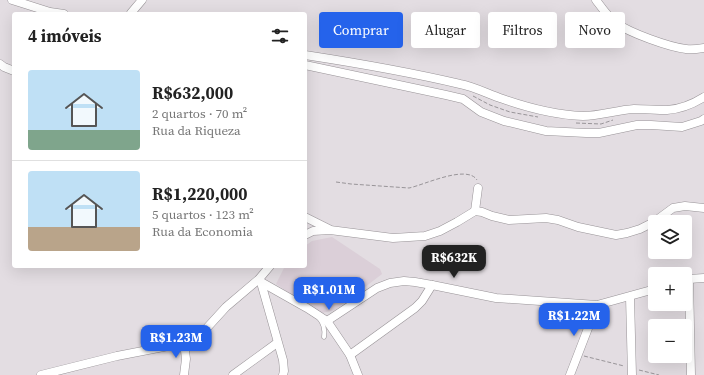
<!DOCTYPE html>
<html lang="pt">
<head>
<meta charset="utf-8">
<style>
	:root { --surface:#fff; --page:#f6f6f6; --text:#222; --muted:#767676; --line:#e0e0e0; --accent:#2563eb }
	body { margin:0; font-family:"Source Serif 4",serif; background:var(--page); color:var(--text); height:100vh; display:flex; flex-direction:column; font-size:15px; white-space:nowrap }
	* { box-sizing:border-box; margin:0 }
	p { font-size:13px; color:var(--muted) }
	.icon { flex:none; width:22px; height:22px; fill:none; stroke:currentColor; stroke-width:2; stroke-linecap:round; stroke-linejoin:round }
	.map { position:relative; flex:1; overflow:hidden }
	.sheet { position:absolute; left:12px; top:12px; width:295px; height:256px; display:flex; flex-direction:column; background:var(--surface); border-radius:4px; box-shadow:0 4px 16px #0002 }
	.sheet>* { flex:none }
	.top-card { position:absolute; left:319px; top:12px; width:325px; height:36px; display:flex; gap:8px }
	.tools { position:absolute; left:648px; top:215px; display:grid; gap:8px }
	.tools a { display:grid; place-items:center; width:44px; height:44px; border-radius:4px; background:var(--surface); box-shadow:0 4px 16px #0002; font-size:20px }
	.price { position:absolute; translate:-50% -34px; padding:0 9px; border-radius:8px; background:var(--accent); color:#fff; font-size:13px; line-height:26px; filter:drop-shadow(0 1px 2px #0008) }
	.price::after { content:''; position:absolute; left:50%; top:24px; width:12px; height:9px; margin-left:-6px; background:inherit; clip-path:polygon(0 0,100% 0,50% 100%) }
	.price.active { background:#222; color:#fff }
	ul { padding:0; list-style:none }
	li { display:flex; align-items:center; gap:12px; height:100px; padding:0 16px }
	li+li { border-top:1px solid var(--line) }
	li span { display:grid; place-items:center; flex:none; width:112px; height:80px; border-radius:4px; color:#555 }
	li>.icon { margin-inline-start:auto }
	span .icon { width:48px; height:48px; fill:#fffc; stroke-width:1 }
	li b { font-size:17px }
	h2 { display:flex; justify-content:space-between; align-items:center; height:48px; padding:0 16px; font-size:17px }
	.chip { padding:0 14px; border-radius:4px; background:var(--surface); box-shadow:0 4px 16px #0002; font-size:14px; line-height:36px }
	.chip.active { background:var(--accent); color:#fff }
	.map>svg:first-child { display:block }
	.built { fill:#dbcfd8 }
	.lines { fill:none; stroke-linecap:round; stroke-linejoin:round }
	.lane-casing { stroke:#989397; stroke-width:5 }
	.street-casing { stroke:#989397; stroke-width:9 }
	.path { stroke:#989498; stroke-width:1; stroke-dasharray:4 2; stroke-linecap:butt }
	.lane { stroke:#fff; stroke-width:4 }
	.street { stroke:#fff; stroke-width:8 }
</style>
</head>
<body>
<div class="map">
<svg width="704" height="375" viewBox="0 0 704 375">
	<rect width="100%" height="100%" fill="#e3dde2"/>
	<polygon class="built" points="332,237 380,269 382,274 335,310 322,313 295,297 276,284 285,266 305,266 305,246 312,241"/>
	<g class="lines">
		<defs>
			<path id="lane" d="M 319,318 C 324,324 325,331 324,337"/>
			<g id="street">
				<polyline points="12,0 50,12 64,14"/>
				<path d="M 596,0 C 602,8 608,17 616,23 C 630,33 669,47 686,49 C 692,50 698,49 704,48"/>
				<polyline points="131,13 142,0"/>
				<path d="M 305,55 C 357,63 409,72 460,84 C 475,87 488,94 503,99 C 526,107 558,115 583,116 C 600,116 617,110 634,109 C 645,109 656,110 667,110 C 680,109 693,104 704,97"/>
				<polyline points="0,64 4,67 14,71"/>
				<polyline points="305,65 446,95 463,99 481,112 504,121 546,131 586,133 599,133 637,125 651,125 682,127 701,121 704,119"/>
				<polyline points="475,211 478,188"/>
				<polyline points="305,217 329,229"/>
				<polyline points="305,235 313,231 330,230 393,238 425,236 440,231 457,222 475,211 482,212 492,216 509,220 546,218 558,220 578,227 616,235 627,233 640,229 654,222 673,208 685,206 704,208"/>
				<polyline points="260,279 283,360 284,371 283,375"/>
				<polyline points="689,279 691,375"/>
				<polyline points="686,280 689,279 704,278"/>
				<polyline points="261,282 307,308 327,321 350,355 358,375"/>
				<polyline points="630,297 632,375"/>
				<polyline points="327,321 377,288 390,283 404,281 415,282 432,285 496,298 597,305 655,289"/>
				<polyline points="350,355 415,308 422,301 432,285"/>
				<polyline points="41,375 117,356 184,343 195,338 205,330 226,307 259,279 270,266"/>
				<polyline points="184,375 186,359 184,343"/>
				<polyline points="233,375 277,343"/>
				<polyline points="570,375 597,305"/>
			</g>
		</defs>
		<use href="#lane" class="lane-casing"/>
		<use href="#street" class="street-casing"/>
		<g class="path">
			<polyline points="473,96 490,105 510,112 538,117"/>
			<polyline points="576,123 601,124 613,120"/>
			<path d="M 336,182 L 351,184 L 409,188 C 424,185 467,164 477,180"/>
			<polyline points="584,356 624,366"/>
			<polyline points="639,370 659,375"/>
		</g>
		<use href="#lane" class="lane"/>
		<use href="#street" class="street"/>
	</g>
</svg>
<div class="tools">
<a><svg class="icon" aria-label="layers" viewBox="0 0 24 24"><path d="M12 4l9 5-9 5-9-5zM3 14l9 5 9-5"/></svg></a>
<a>+</a>
<a>−</a>
</div>
<b class="price active" style="left:454px;top:279px">R$632K</b>
<b class="price" style="left:329px;top:311px">R$1.01M</b>
<b class="price" style="left:574px;top:337px">R$1.22M</b>
<b class="price" style="left:176px;top:359px">R$1.23M</b>
<div class="top-card">
<a class="chip active">Comprar</a>
<a class="chip">Alugar</a>
<a class="chip">Filtros</a>
<a class="chip">Novo</a>
</div>
<section class="sheet">
<h2>4 imóveis<svg class="icon" aria-label="filters" viewBox="0 0 24 24"><path d="M4 7h16M4 17h16"/><circle cx="9" cy="7" r="2"/><circle cx="15" cy="17" r="2"/></svg></h2>
<ul>
<li><span style="background:linear-gradient(#bfe0f5 75%,#7fa58c 0)"><svg class="icon" aria-label="home" viewBox="0 0 24 24"><path d="M3 11l9-7 9 7M6 9v11h12V9"/></svg></span><div><b>R$632,000</b><p>2 quartos · 70 m²</p><p>Rua da Riqueza</p></div></li>
<li><span style="background:linear-gradient(#bfe0f5 70%,#b9a48a 0)"><svg class="icon" aria-label="home" viewBox="0 0 24 24"><path d="M3 11l9-7 9 7M6 9v11h12V9"/></svg></span><div><b>R$1,220,000</b><p>5 quartos · 123 m²</p><p>Rua da Economia</p></div></li>
</ul>
</section>
</div>
</body>
</html>
